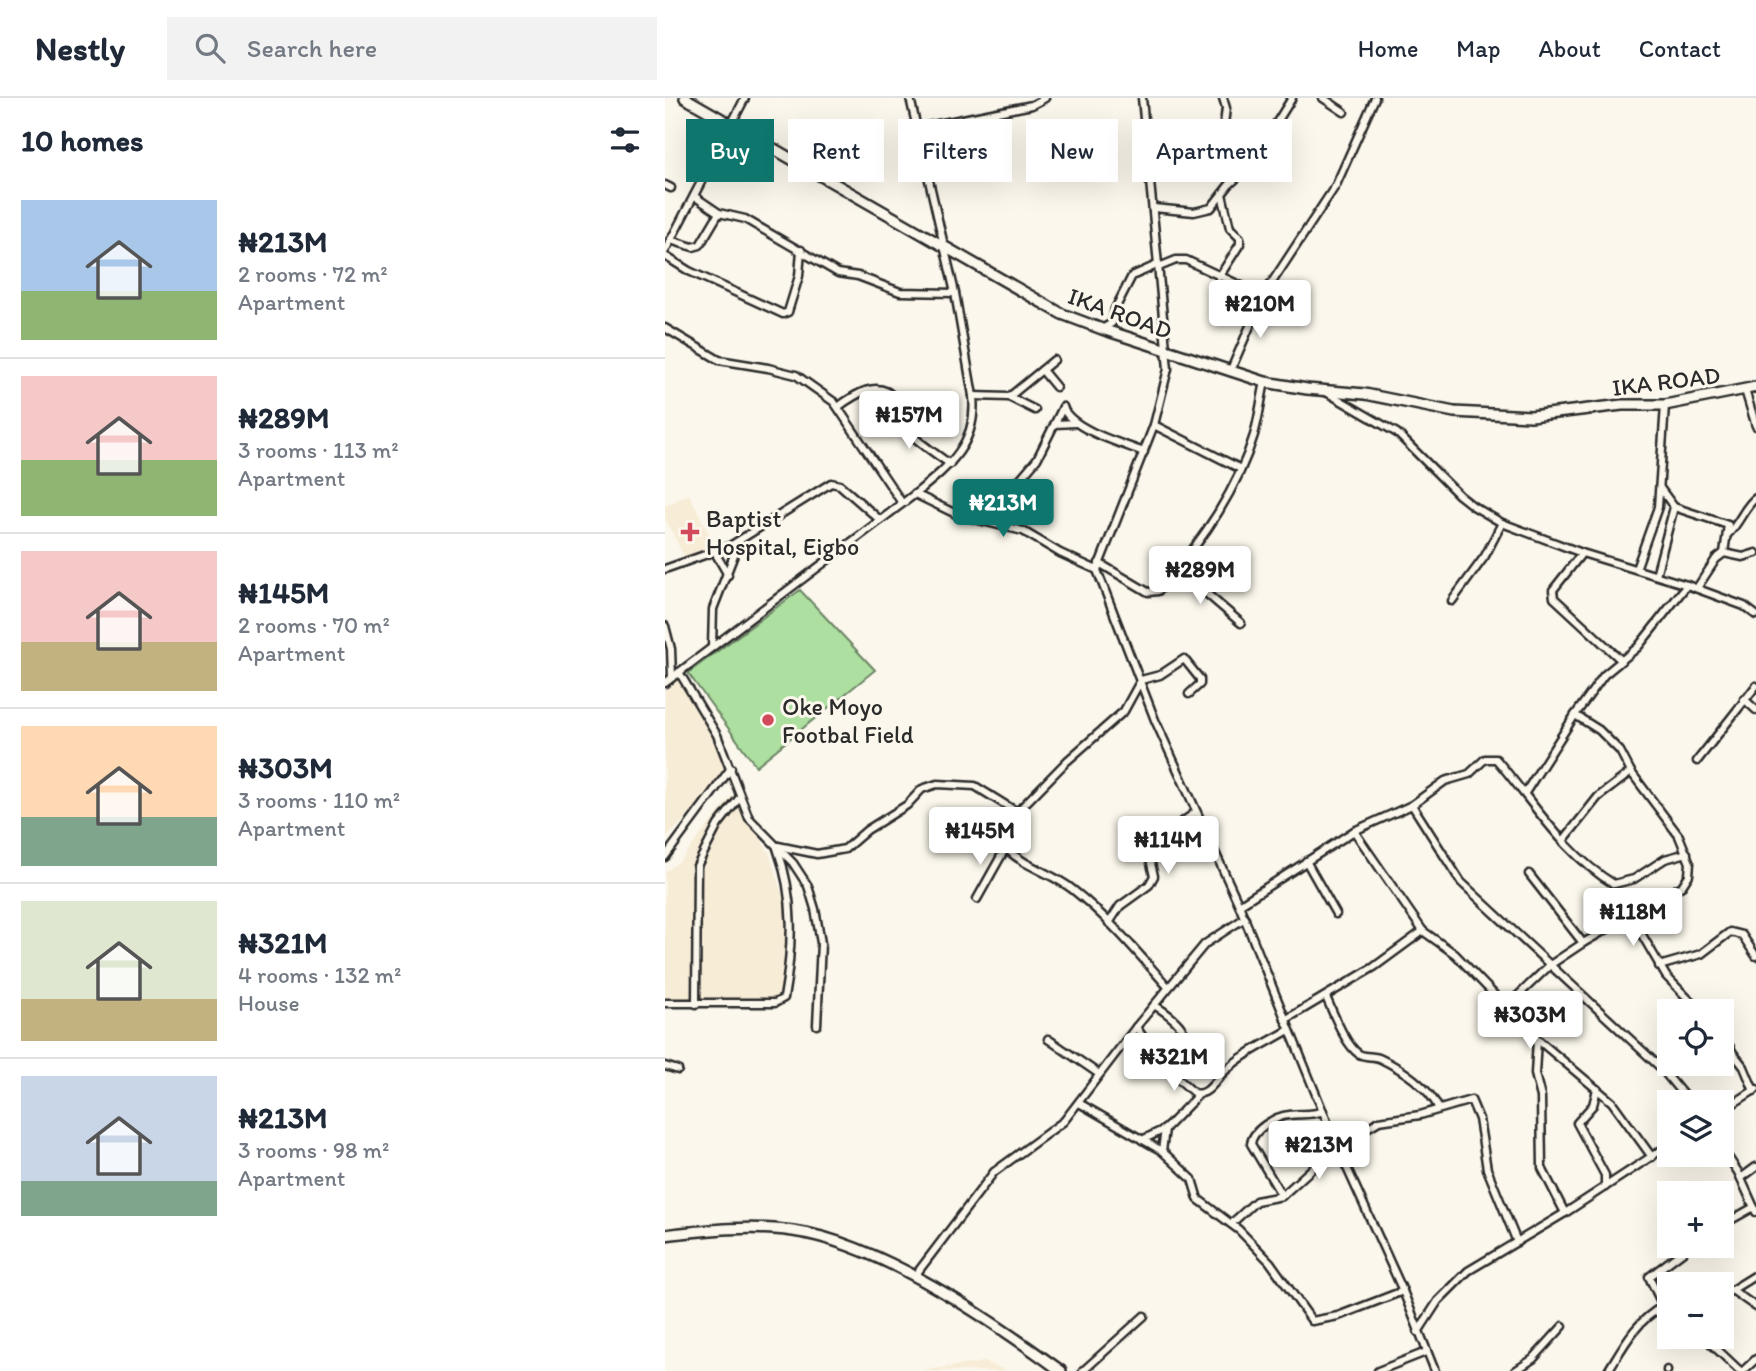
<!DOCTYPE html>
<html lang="en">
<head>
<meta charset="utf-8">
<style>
	:root { --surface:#fff; --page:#f2f2f3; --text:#1f2937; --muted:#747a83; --line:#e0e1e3; --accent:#0f766e }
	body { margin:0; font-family:Itim,sans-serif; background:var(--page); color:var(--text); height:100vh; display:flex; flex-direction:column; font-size:26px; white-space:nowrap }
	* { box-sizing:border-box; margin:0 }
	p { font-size:23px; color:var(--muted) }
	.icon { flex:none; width:38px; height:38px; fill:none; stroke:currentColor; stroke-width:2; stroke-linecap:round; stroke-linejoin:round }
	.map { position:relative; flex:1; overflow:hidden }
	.panel { display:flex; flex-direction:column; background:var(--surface); width:665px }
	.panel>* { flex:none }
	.top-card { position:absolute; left:21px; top:21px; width:665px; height:63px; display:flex; gap:14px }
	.buttons { position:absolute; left:992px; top:901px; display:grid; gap:14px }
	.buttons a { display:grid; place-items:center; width:77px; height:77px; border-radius:0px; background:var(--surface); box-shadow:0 7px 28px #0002; font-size:35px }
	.price { position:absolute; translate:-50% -60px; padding:0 16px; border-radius:7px; background:#fff; color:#222; font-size:23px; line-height:46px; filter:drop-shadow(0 2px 4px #0008) }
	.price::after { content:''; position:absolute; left:50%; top:42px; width:21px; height:16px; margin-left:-10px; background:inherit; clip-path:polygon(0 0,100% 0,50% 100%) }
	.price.selected { background:var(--accent); color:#fff }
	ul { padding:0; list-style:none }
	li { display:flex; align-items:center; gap:21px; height:175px; padding:0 21px }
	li+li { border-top:2px solid var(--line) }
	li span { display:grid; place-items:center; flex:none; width:196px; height:140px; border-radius:0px; color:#555 }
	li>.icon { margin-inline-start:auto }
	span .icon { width:84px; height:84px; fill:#fffc; stroke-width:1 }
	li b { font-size:30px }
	h2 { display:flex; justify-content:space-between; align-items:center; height:84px; padding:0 21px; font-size:30px }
	.tag { padding:0 24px; border-radius:0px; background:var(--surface); box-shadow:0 7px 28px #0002; font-size:24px; line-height:63px }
	.tag.selected { background:var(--accent); color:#fff }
	header { display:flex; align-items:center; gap:42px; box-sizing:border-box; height:98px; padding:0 35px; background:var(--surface); border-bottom:2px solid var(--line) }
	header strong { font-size:33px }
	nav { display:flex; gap:38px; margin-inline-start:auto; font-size:24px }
	.search { width:490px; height:63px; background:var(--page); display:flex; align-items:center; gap:18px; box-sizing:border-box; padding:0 24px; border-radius:0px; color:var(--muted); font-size:26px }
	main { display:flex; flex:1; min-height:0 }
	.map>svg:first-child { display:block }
	.built { fill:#f7ecd6 }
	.park { fill:#addfa0; stroke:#6c8566; stroke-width:2 }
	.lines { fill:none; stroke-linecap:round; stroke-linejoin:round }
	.street-casing { stroke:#2b2b2b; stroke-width:11 }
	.secondary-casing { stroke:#2b2b2b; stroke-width:14 }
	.street { stroke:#fbf7ec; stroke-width:6 }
	.secondary { stroke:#fbf7ec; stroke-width:9 }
	.poi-dot { fill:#d1495b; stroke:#fbf7ec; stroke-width:2.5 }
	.labels { text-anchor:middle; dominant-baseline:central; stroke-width:6; stroke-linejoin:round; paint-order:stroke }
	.street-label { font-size:24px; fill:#2b2b2b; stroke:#fbf7ec }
	.poi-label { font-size:24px; fill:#2b2b2b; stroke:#fbf7ec; text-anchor:start }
</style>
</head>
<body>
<header>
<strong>Nestly</strong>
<div class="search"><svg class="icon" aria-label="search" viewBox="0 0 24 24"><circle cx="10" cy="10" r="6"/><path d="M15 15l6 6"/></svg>Search here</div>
<nav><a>Home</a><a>Map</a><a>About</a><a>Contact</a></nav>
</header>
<main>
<section class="panel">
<h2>10 homes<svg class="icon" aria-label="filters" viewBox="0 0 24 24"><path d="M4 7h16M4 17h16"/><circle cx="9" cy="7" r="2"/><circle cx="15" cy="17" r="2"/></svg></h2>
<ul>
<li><span style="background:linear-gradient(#a9c7e8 65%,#8fb573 0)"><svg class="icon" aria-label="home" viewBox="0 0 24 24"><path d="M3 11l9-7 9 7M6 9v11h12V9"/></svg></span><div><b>₦213M</b><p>2 rooms · 72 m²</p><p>Apartment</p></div></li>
<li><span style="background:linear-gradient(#f6c9c9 60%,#8fb573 0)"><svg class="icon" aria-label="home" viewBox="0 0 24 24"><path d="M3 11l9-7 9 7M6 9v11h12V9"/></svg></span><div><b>₦289M</b><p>3 rooms · 113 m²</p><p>Apartment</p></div></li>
<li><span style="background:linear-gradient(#f6c9c9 65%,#c2b280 0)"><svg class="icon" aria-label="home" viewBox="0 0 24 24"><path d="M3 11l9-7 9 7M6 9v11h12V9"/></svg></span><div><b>₦145M</b><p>2 rooms · 70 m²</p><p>Apartment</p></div></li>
<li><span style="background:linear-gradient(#ffd9b3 65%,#7fa58c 0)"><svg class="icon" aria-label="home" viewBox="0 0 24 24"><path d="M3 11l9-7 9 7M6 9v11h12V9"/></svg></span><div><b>₦303M</b><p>3 rooms · 110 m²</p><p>Apartment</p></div></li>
<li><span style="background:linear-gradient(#dfe7d0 70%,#c2b280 0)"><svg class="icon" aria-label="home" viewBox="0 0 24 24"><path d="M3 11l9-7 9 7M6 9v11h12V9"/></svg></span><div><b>₦321M</b><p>4 rooms · 132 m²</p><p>House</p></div></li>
<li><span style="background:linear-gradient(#c9d6e8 75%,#7fa58c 0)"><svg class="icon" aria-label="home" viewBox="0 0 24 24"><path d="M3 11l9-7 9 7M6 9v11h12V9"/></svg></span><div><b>₦213M</b><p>3 rooms · 98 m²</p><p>Apartment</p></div></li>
</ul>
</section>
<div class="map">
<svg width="1091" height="1273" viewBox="0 0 1091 1273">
	<rect width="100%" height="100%" fill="#fbf7ec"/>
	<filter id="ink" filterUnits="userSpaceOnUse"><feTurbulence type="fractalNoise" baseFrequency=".0143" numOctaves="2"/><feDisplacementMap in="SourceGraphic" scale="14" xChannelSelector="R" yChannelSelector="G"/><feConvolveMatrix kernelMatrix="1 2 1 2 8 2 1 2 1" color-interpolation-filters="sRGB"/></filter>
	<g filter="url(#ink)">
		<g class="built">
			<polygon points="24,396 50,448 21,462 0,420 0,408"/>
			<polygon points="14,581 52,644 62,670 47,694 0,741 0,592"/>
			<polygon points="69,695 104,755 124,819 122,882 116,900 110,902 0,901 0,774 16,762"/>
			<polygon points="320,1264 342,1273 259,1273 261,1272"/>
		</g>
		<polygon class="park" points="135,492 210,572 91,668 23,575"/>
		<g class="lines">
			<defs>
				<g id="street">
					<polyline points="477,0 503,271 489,327 432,472 490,622 574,807 672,1048 738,1193 770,1273"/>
					<polyline points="558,0 561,10 558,35"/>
					<polyline points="658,0 679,14"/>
					<polyline points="253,30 367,7 380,0"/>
					<polyline points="479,33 558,35 591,58"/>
					<polyline points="0,87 6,90"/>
					<polyline points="29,98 54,115 80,121 173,175 193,178 235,194 290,195"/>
					<polyline points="489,110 529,114 546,110 564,87 584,69 627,0"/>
					<polyline points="5,142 28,149 35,147 54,115"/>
					<polyline points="0,153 80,0"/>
					<polyline points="0,158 24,173 118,216 123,214 134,178 136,152"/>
					<polyline points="494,169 511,162 521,162 598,198"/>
					<polyline points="554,179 575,146 575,140 565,130 557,96"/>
					<polyline points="0,230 54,262 103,270 131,277 169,304 237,405"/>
					<polyline points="437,231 447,225 450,211 467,178 494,166"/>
					<polyline points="377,272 391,289"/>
					<polyline points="565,274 598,198 671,87 710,0"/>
					<polyline points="1080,292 1091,328"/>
					<polyline points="661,294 732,335 794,397 808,408 837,425 917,455 1022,487 1079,508 1091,517"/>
					<polyline points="308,298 344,299 370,312"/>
					<polyline points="344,299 389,262"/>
					<path d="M 173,309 C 189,297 214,280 230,301 C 228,306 226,307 227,312 C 230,329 271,356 285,366"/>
					<path d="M 398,309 C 405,331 458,346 479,354"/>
					<polyline points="390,326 411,325"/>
					<polyline points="489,327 576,371"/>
					<polyline points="995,390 1009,409 1063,427 1059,455 1051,461 1032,490"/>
					<polyline points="250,396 293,417 358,433 395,455 432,472"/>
					<polyline points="320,422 372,361 398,309"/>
					<path d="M 1063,436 C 1075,425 1080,407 1091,400"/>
					<polyline points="51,452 52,458 63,477"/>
					<polyline points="917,455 888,492 889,500 956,562"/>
					<polyline points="1059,455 1078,459 1091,455"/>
					<path d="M 434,465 L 483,494 L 493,493 L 501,485 C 538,441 572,393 589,337 C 594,320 596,301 600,284"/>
					<polyline points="0,471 65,448 166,385 175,387 215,422"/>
					<polyline points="513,471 576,525"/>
					<polyline points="971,471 993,409 1000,307"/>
					<polyline points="991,477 1009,409"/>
					<polyline points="787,503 820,458 837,425"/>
					<polyline points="0,528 6,551 7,579"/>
					<polyline points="47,549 48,511 74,444"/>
					<polyline points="14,574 52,637 84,720 128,765 143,788 150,811 156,845 152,927"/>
					<path d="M 0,585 L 250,396 C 283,369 313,346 308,298 L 290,195 L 245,0"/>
					<polyline points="1079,601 1091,612"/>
					<polyline points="1032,663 1091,588"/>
					<polyline points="860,695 910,617 939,577 973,549 1022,487"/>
					<polyline points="747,707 796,784 996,970 1024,1004"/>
					<polyline points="689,733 758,833 790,856 872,941 947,1004 987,1059"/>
					<polyline points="898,743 933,699 966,674"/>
					<polyline points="113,748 152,756 180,751 202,732 242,707 257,691 272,686 310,688 352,714"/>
					<path d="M 342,751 C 360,769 387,775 407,791 C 443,819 473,855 503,889"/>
					<polyline points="0,759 66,670"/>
					<polyline points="641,763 671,816"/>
					<polyline points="864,776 918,845"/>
					<polyline points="312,801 350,733 352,714 402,663 459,613 476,582 495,577 519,561 535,581 535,586 524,596"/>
					<path d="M 574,807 L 689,733 L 747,707 L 780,683 L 804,676 L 820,661 L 831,661 C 868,704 900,757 949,786 L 969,781 L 1000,761 L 1022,755"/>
					<polyline points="966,818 1001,878 1036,914"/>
					<polyline points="444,825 455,808 484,787 489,778 484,757 486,747 531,714"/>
					<polyline points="994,868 1036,856 1065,834 1077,837 1091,858"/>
					<path d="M 661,899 C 668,914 680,947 694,956 C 701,960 709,957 716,961 C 737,971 764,989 774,1011"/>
					<path d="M 0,905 L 110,905 L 119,900 C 128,849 130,799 112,750"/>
					<polyline points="31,906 32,768 53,727 75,699"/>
					<path d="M 489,907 C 499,913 508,919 515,928 C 532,953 526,964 560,972"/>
					<polyline points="841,909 885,867 918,845 1017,788 1024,777 1025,765 1014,738 966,674 955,653 934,632 910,617"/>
					<polyline points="620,922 709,869 758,833"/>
					<path d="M 471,929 L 496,965 L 529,995 C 542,999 550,983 559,974 C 577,956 602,945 624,932"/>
					<polyline points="1057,935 1068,955 1079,969 1089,993"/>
					<polyline points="383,941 434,976"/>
					<polyline points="872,941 870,976 876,999 877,1070 900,1115"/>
					<polyline points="0,968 13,972"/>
					<polyline points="932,991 928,1007 912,1025 940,1077 940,1089"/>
					<polyline points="414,1005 497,1053 527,1081 533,1101 574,1132 605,1164 647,1223 673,1218 738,1193"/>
					<polyline points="1057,1013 1091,991"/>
					<polyline points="477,1042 500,1031 533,997"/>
					<polyline points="1057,1050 1073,1074 1091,1114"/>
					<polyline points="497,1053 500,1031"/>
					<polyline points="1076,1080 1091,1069"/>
					<path d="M 617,1098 L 586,1046 C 587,1032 611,1018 624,1017 C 636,1015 646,1018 658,1013"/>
					<polyline points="566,1126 591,1103 617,1098 672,1048 714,1023 755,1017 806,1002 814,1021 822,1071 852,1144"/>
					<polyline points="1057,1127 1089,1109"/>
					<polyline points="249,1179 329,1074 399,1023 471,929 540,846 580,820"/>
					<polyline points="1067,1192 1091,1209"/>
					<polyline points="1057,1198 1091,1177"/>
					<polyline points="1004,1212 998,1208 984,1179 1025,1148"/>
					<polyline points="753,1234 773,1203 803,1173 900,1115 1004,1047"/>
					<polyline points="1039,1239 1075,1273"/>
					<polyline points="418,1273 479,1218"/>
					<polyline points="713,1273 761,1254"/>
					<polyline points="850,1273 868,1261 898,1228"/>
					<path d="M 943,1273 C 959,1247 971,1223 998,1208"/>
					<polyline points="1002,1273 1002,1272"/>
					<polyline points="1078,1273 1091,1261"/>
				</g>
				<g id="secondary">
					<polyline points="20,0 397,216 437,231 600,284 642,291 700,296 789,314 866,318 957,307 1000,307 1091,289"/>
					<path d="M 0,1137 C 43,1132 85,1127 128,1133 C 215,1145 326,1222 396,1273"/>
				</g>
			</defs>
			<use href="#street" class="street-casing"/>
			<use href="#secondary" class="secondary-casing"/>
			<use href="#street" class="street"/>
			<use href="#secondary" class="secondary"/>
		</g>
	</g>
	<g class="poi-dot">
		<path d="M21.5 423.5h7v7h7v7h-7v7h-7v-7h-7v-7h7z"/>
		<circle cx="103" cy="622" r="7"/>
	</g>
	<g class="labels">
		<g class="street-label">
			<text transform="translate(455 215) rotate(20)">IKA ROAD</text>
			<text transform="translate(1001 283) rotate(-7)">IKA ROAD</text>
		</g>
		<g class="poi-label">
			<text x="41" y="420">Baptist<tspan x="41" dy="28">Hospital, Eigbo</tspan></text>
			<text x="117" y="608">Oke Moyo<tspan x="117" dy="28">Footbal Field</tspan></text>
		</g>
	</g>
</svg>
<div class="buttons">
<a><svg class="icon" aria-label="locate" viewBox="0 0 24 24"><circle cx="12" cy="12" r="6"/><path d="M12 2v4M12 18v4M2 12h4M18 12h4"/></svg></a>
<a><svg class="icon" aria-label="layers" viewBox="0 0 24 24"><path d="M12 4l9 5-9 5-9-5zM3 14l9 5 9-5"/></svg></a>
<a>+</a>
<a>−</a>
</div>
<b class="price" style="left:595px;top:242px">₦210M</b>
<b class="price" style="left:244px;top:353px">₦157M</b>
<b class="price selected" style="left:338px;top:441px">₦213M</b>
<b class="price" style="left:535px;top:508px">₦289M</b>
<b class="price" style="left:315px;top:769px">₦145M</b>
<b class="price" style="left:503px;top:778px">₦114M</b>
<b class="price" style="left:968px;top:850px">₦118M</b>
<b class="price" style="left:865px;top:953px">₦303M</b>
<b class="price" style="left:509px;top:995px">₦321M</b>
<b class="price" style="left:654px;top:1083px">₦213M</b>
<div class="top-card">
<a class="tag selected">Buy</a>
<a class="tag">Rent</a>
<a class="tag">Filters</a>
<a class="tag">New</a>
<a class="tag">Apartment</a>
</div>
</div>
</main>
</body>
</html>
